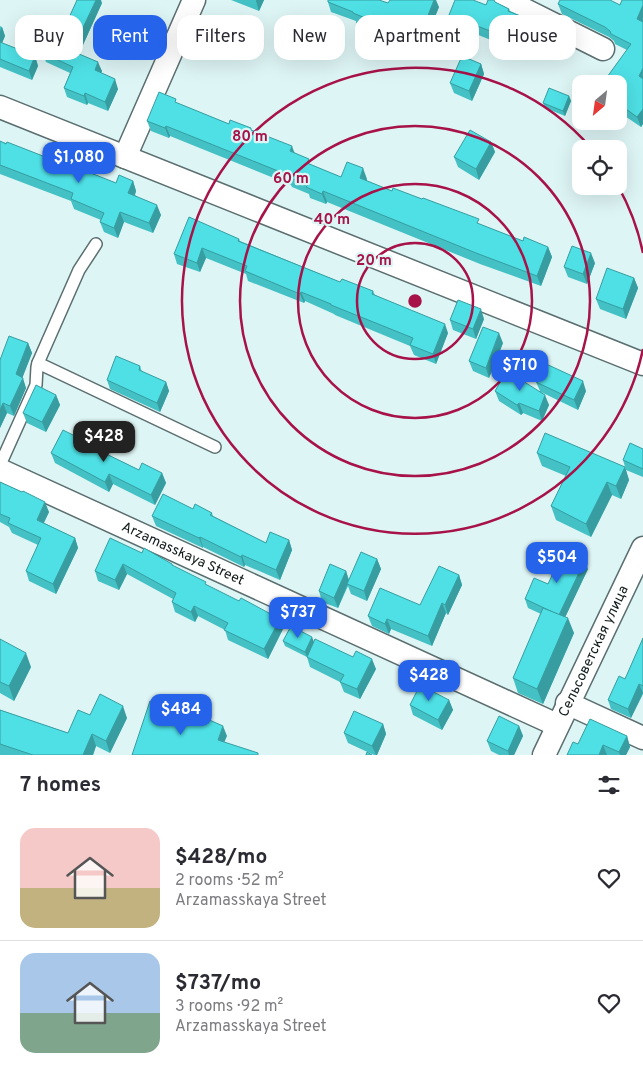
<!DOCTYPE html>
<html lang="en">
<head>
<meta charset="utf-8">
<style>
	:root { --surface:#fff; --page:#f7f7f7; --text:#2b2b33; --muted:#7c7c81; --line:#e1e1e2; --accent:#2563eb }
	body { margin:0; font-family:Overpass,sans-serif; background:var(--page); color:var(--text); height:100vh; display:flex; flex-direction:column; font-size:19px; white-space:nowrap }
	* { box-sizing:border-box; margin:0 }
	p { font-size:16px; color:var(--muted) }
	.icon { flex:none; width:28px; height:28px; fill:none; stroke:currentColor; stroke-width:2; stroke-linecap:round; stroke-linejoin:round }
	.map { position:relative; height:755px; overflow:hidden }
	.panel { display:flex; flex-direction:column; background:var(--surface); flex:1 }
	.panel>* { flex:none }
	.hud { position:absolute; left:15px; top:15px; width:614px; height:45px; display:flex; gap:10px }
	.needle { width:32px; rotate:209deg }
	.fabs { position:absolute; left:572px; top:75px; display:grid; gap:10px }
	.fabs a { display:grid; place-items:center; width:55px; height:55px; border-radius:10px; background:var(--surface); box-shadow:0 5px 20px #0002; font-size:25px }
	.price { position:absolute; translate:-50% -42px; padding:0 11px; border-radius:10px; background:var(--accent); color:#fff; font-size:16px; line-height:32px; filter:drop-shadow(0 1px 2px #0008) }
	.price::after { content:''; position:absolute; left:50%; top:30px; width:15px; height:11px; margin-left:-8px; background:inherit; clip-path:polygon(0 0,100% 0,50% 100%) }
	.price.active { background:#222; color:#fff }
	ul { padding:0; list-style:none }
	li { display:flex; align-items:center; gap:15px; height:125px; padding:0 20px }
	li+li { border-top:1px solid var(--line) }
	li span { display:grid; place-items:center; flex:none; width:140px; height:100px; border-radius:15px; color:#555 }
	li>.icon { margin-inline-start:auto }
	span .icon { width:60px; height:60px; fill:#fffc; stroke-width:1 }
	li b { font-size:21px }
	h2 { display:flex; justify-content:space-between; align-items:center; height:60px; padding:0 20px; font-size:21px }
	.chip { padding:0 18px; border-radius:15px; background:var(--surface); box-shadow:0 5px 20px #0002; font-size:18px; line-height:45px }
	.chip.active { background:var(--accent); color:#fff }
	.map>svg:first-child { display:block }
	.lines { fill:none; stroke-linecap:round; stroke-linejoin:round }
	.service-casing { stroke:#5b6e6f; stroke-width:14 }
	.minor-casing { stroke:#5b6e6f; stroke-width:25 }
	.service { stroke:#fff; stroke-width:11 }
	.minor { stroke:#fff; stroke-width:22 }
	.wall { fill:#43c1c5 }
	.shaded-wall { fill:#379da0 }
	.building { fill:#4ee0e5; stroke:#379da0 }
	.ring { fill:none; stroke:#a71249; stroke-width:2.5 }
	.labels { text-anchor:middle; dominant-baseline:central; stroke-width:4.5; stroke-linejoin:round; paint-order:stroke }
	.street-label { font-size:14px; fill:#111919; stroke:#def5f5 }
	.centre { fill:#a71249; stroke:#def5f5; stroke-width:2.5 }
	.ring-label { font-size:15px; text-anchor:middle; font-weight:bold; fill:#a71249; stroke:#def5f5; stroke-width:4.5; stroke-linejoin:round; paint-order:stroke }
</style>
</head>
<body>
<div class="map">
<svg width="643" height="755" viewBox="0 0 643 755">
	<rect width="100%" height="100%" fill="#def5f5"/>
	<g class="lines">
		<defs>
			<g id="service">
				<polyline points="38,363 215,447"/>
				<polyline points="0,465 36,385 37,367 38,363 79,270 96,244"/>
			</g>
			<g id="minor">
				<polyline points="505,0 603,49"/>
				<polyline points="0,107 643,364"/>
				<polyline points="125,157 194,0"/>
				<path id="s1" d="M 0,470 L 557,725"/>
				<polyline points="567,703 643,738"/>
				<path id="s2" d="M 544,755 L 643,548"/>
			</g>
		</defs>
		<use href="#service" class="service-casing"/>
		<use href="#minor" class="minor-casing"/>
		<use href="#service" class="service"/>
		<use href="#minor" class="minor"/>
	</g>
	<g class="wall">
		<polygon points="231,0 264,0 259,11"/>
		<polygon points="643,0 643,124 641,127 619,112 619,84 627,50 615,44 614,41 609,37 562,14 558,4 620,5"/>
		<polygon points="328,2 388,3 439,7 425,41 400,31 396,42 383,36 381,33 356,23 356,21 331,12"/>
		<polygon points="495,2 509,9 510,11 542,25 546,35 537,56 507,44 506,46 453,25 449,15 486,5"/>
		<polygon points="102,3 79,54 102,71 101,73 118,89 108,111 88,103 87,105 67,97 64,88 70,73 46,62 43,53 57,44"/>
		<polygon points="0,26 2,27 5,36 2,43 35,56 38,66 32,80 0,67"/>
		<polygon points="481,64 484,74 472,101 454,93 450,83"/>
		<polygon points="569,96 571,101 565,116 545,108 543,103"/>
		<polygon points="178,104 229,124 252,130 295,153 311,165 341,177 367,179 367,181 392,191 523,241 548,247 552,257 541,286 480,264 327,202 326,204 310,198 309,194 292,187 291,185 170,136 169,138 151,131 147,121"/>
		<polygon points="0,141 48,158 68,163 69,165 116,183 133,181 136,191 135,195 161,215 153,233 124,222 118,238 104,232 100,222 101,220 74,209 71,201 0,174"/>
		<polygon points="491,142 495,152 479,180 458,167 454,157"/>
		<polygon points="239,239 240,241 340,282 373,291 375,295 448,333 436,364 414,355 410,346 335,315 334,314 305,301 304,303 248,281 246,274 206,258 200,272 177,264 174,254"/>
		<polygon points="595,263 587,284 568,277 564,267"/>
		<polygon points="634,278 638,288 626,319 600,309 596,299"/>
		<polygon points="484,319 476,339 453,330 450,320"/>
		<polygon points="28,343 32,353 22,378 26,388 14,416 7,413 0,428 0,360"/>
		<polygon points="503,343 489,378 473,371 469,361"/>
		<polygon points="140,366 142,372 166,382 169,391 160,412 110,389 107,380"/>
		<polygon points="536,382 586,391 578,410 541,392 549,405 542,421 523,413 521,415 499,401 495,391 540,391"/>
		<polygon points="56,395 60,405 46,432 27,423 23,413"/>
		<polygon points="94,448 139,470 162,473 166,483 155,505 113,484 109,492 55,463 51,453"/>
		<polygon points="643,449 643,477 626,470 623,460"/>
		<polygon points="537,453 625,467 629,480 621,499 612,495 591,537 556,520 551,506 566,476 542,466"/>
		<polygon points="0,482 49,512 44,523 75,538 78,548 56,594 29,581 26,571 38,545 12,533 9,527 0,522"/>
		<polygon points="193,509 212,513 213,516 266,543 289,540 292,550 280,580 245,565 244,567 203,547 203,548 156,526 152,516"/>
		<polygon points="142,553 172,564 173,566 283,629 268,659 228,640 225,630 198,616 195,622 175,612 172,602 173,599 127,574 119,590 98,581 95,571"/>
		<polygon points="377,559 381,569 367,601 351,594 348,586 338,608 322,602 319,591 346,571 349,580"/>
		<polygon points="588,569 565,617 574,633 543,704 518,693 513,678 541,614 528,608 525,599 548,584"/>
		<polygon points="459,575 462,585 448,615 446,613 432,646 391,629 389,634 372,626 368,616 420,605"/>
		<polygon points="643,638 643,694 631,718 611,709 608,700 625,679"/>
		<polygon points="0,639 31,667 14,701 0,693"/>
		<polygon points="283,641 314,642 376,669 360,699 344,692 340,682 310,667 307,657 311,648 307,657 285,646"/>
		<polygon points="449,700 453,710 442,730 413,715 410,705"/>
		<polygon points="0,710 68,733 90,715 127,718 110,753 96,746 93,755 0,755"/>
		<polygon points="383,724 386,734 377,755 374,755 348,743 344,733"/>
		<polygon points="519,726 523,736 514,755 499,755 491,751 487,741"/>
		<polygon points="627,736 630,747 626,755 567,755"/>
	</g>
	<g class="shaded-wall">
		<polygon points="96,0 101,0 102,3 76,60 72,51"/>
		<polygon points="256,0 264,0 259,11 256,1"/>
		<polygon points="434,0 436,0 439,7 425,41 422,31"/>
		<polygon points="643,5 643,23 637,19"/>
		<polygon points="397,21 400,31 396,42 393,32"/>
		<polygon points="542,25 546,35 537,56 534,46"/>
		<polygon points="2,27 5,36 0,48 0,31"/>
		<polygon points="504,34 507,44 506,46 503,36"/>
		<polygon points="35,56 38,66 32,80 29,71"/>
		<polygon points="98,62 102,71 98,80 95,70"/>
		<polygon points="481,64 484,74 472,101 469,91"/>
		<polygon points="643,68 643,86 639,76"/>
		<polygon points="115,79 118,89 108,111 105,102"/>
		<polygon points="85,93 88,103 87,105 84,96"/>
		<polygon points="569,96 571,101 565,116 563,111"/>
		<polygon points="643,109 643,124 641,127 637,117"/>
		<polygon points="166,126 170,136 169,138 165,128"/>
		<polygon points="491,142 495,152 479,180 476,169"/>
		<polygon points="292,146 296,157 290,151"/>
		<polygon points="363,168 367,179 363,189 360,178"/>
		<polygon points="133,181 136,191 132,203 128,193"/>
		<polygon points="323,191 327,202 326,204 322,194"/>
		<polygon points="157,205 161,215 153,233 149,223"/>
		<polygon points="120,212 124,222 118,238 114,228"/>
		<polygon points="548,247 552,257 541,286 537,276"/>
		<polygon points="202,248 206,258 200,272 197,263"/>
		<polygon points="591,253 595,263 587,284 583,274"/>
		<polygon points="634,278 638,288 626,319 623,309"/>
		<polygon points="301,292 305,301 304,303 300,294"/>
		<polygon points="481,309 484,319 476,339 473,329"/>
		<polygon points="445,324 448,333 436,364 433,354"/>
		<polygon points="499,333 503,343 489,378 486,368"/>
		<polygon points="28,343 32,353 20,384 16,374"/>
		<polygon points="23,378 26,388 14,416 10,406"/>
		<polygon points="583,381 586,391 578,410 574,400"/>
		<polygon points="166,382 169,391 160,412 157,403"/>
		<polygon points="56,395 60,405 46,432 42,422"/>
		<polygon points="545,395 549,405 542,421 539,411"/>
		<polygon points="3,403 7,413 0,428 0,410"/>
		<polygon points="519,403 523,413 521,415 517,405"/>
		<polygon points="625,467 629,480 621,499 616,486"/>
		<polygon points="162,473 166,483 155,505 151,495"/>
		<polygon points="109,474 113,484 109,492 105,482"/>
		<polygon points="607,482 612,495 591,537 586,524"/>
		<polygon points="45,502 49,512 40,530 37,520"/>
		<polygon points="200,537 203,547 203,548 199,538"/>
		<polygon points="75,538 78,548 56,594 53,584"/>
		<polygon points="289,540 292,550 280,580 276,570"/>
		<polygon points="242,555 245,565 244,567 241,557"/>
		<polygon points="377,559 381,569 367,601 364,591"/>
		<polygon points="585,560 588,569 562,624 559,615"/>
		<polygon points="123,564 127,574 119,590 115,580"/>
		<polygon points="346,571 349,581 338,608 334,598"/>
		<polygon points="459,575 462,585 448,615 445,605"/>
		<polygon points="442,603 446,613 432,646 428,636"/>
		<polygon points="194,606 198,616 195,622 191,612"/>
		<polygon points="568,618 574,633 543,704 537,689"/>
		<polygon points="280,619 283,629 268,659 264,649"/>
		<polygon points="387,619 391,629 389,634 385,624"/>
		<polygon points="312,637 314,642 307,657 305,652"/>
		<polygon points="26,653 31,667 14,701 9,686"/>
		<polygon points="372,659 376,669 360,699 357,689"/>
		<polygon points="639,684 643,693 631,718 628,709"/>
		<polygon points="449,700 453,710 442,730 438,720"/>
		<polygon points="123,706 127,718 110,753 106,741"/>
		<polygon points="383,724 386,734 377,755 376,755 372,746"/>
		<polygon points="223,726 227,736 221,750 218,740"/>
		<polygon points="519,726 523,736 514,755 509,755 508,751"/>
		<polygon points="92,734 96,746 93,755 83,755"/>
		<polygon points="627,736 630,747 626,755 620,755 619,752"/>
		<polygon points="603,745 607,755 599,755"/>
	</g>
	<g class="building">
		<polygon points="77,0 96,0 72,51 98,62 95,70 115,79 105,102 85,93 84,96 64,88 73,67 43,53 48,41 57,44"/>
		<polygon points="328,0 379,0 388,3 390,0 434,0 422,31 397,21 393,32 379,26 380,24 353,13 353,12 328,2"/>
		<polygon points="455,0 473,0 486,5 488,0 494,0 495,2 509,9 508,11 542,25 534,46 504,34 503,36 449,15"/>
		<polygon points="560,0 610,0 620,5 622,0 643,0 643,5 637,19 643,22 643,68 639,76 643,79 643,109 637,117 619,104 619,84 602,84 631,44 611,34 610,31 605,27 558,4"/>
		<polygon points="0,42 35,56 29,71 0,59"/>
		<polygon points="462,56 481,64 469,91 450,83"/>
		<polygon points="549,88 569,96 563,111 543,103"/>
		<polygon points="159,92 176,99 175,102 229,124 230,120 251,128 251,130 292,146 290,151 309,159 307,163 341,177 347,162 363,168 360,178 392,191 393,188 422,199 423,198 479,219 477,223 523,241 524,237 548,247 537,276 476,253 323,191 322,194 306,187 308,185 288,177 288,175 166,126 165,128 147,121"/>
		<polygon points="470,130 491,142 476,169 454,157"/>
		<polygon points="0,141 6,144 7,142 48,158 49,155 68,163 68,164 116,183 119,175 133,181 128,193 157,205 149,223 120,212 114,228 100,222 104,213 71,199 73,193 0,165"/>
		<polygon points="189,217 239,239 238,241 340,282 342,279 373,291 372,294 445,324 433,354 410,345 413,338 331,305 331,304 301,292 300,294 245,271 247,266 202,248 197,263 174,254"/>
		<polygon points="572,246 591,253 583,274 564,267"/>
		<polygon points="607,268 634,278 623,309 596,299"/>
		<polygon points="458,300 481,309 473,329 450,320"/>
		<polygon points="483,327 499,333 486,368 469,361"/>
		<polygon points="9,336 28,343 16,374 23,378 10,406 3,403 0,410 0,360"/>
		<polygon points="116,356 140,366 139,370 166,382 157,403 107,380"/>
		<polygon points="544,363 583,381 574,400 536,382"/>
		<polygon points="507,371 545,395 539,411 519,403 517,405 495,391"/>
		<polygon points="36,385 56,395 42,422 23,413"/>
		<polygon points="63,430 93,445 92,447 139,470 142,463 162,473 151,495 109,474 105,482 51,453"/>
		<polygon points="545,433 625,467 616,486 607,482 586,524 551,506 570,467 537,453"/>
		<polygon points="630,443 643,449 643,469 623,460"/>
		<polygon points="0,482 22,492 23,491 45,502 37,520 75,538 53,584 26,571 41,538 8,523 10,518 0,514"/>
		<polygon points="163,494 193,509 195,504 212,513 210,515 266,543 270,532 289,540 276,570 242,555 241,557 200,537 199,538 152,516"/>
		<polygon points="110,538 142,553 144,548 172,564 172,565 206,582 205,584 239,601 241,598 280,619 264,649 224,630 228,623 194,606 191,612 172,602 176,593 123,564 115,580 95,571"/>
		<polygon points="564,550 585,560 559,615 525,599 534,578 548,584"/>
		<polygon points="361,552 377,559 364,591 347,584"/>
		<polygon points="330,564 346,571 334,598 319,591"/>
		<polygon points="439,566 459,575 445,605 442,603 428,636 387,619 385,624 368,616 380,588 420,605"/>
		<polygon points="543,608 568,618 537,689 513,678"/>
		<polygon points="291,626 312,637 305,652 283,641"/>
		<polygon points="643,638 643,686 639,684 628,709 608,700 619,676 625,679"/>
		<polygon points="0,639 26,653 9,686 0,682"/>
		<polygon points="315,639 353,657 356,651 372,659 357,689 340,682 344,675 307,657"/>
		<polygon points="420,685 449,700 438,720 410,705"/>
		<polygon points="100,694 123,706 106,741 92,734 83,755 33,755 0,744 0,710 68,733 78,710 90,715"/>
		<polygon points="150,701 203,724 205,718 223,726 218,740 258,753 258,755 132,755"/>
		<polygon points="354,711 383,724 372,746 344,733"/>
		<polygon points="499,716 519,726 508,751 487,741"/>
		<polygon points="590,719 627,736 619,752 603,745 599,755 567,755 573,742 578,744"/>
		<polygon points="367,752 372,755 366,755"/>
	</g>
	<g class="ring">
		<circle cx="415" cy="301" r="58"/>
		<circle cx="415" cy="301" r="117"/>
		<circle cx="415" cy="301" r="175"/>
		<path d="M643 349A233 233 0 1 1 591 148M618 186A233 233 0 0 1 643 253"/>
	</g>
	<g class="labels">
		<g class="street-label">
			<text stroke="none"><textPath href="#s1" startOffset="201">Arzamasskaya Street</textPath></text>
			<text stroke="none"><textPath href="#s2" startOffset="115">Сельсоветская улица</textPath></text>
		</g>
	</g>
	<circle cx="415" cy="301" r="8" class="centre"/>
	<g class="ring-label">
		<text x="250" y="141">80 m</text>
		<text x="291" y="183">60 m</text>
		<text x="332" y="224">40 m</text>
		<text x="374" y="265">20 m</text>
	</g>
</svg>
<div class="fabs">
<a><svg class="needle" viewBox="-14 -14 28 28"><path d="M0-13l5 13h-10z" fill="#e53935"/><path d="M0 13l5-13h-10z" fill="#7c7c81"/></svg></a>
<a><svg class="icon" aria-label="locate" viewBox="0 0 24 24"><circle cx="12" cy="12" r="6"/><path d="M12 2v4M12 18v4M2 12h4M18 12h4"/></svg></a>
</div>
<b class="price" style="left:79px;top:184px">$1,080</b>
<b class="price" style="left:520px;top:392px">$710</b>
<b class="price active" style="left:104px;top:463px">$428</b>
<b class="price" style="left:557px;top:584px">$504</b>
<b class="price" style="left:298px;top:639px">$737</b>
<b class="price" style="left:429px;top:702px">$428</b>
<b class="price" style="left:181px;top:736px">$484</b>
<div class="hud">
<a class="chip">Buy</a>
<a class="chip active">Rent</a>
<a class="chip">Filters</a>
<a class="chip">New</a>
<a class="chip">Apartment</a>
<a class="chip">House</a>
</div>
</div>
<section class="panel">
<h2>7 homes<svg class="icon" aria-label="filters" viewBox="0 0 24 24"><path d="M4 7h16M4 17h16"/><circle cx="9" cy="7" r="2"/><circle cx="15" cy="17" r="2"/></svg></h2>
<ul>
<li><span style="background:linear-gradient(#f6c9c9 60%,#c2b280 0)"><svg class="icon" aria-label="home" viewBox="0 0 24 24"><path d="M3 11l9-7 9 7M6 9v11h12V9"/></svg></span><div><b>$428/mo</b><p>2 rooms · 52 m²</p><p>Arzamasskaya Street</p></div><svg class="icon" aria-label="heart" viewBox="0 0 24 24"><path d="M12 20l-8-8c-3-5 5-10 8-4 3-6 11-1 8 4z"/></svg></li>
<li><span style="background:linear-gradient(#a9c7e8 60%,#7fa58c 0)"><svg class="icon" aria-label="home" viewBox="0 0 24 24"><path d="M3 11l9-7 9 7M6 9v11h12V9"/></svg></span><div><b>$737/mo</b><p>3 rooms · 92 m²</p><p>Arzamasskaya Street</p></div><svg class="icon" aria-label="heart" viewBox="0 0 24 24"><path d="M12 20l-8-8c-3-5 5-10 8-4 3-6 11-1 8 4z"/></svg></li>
</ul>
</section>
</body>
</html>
